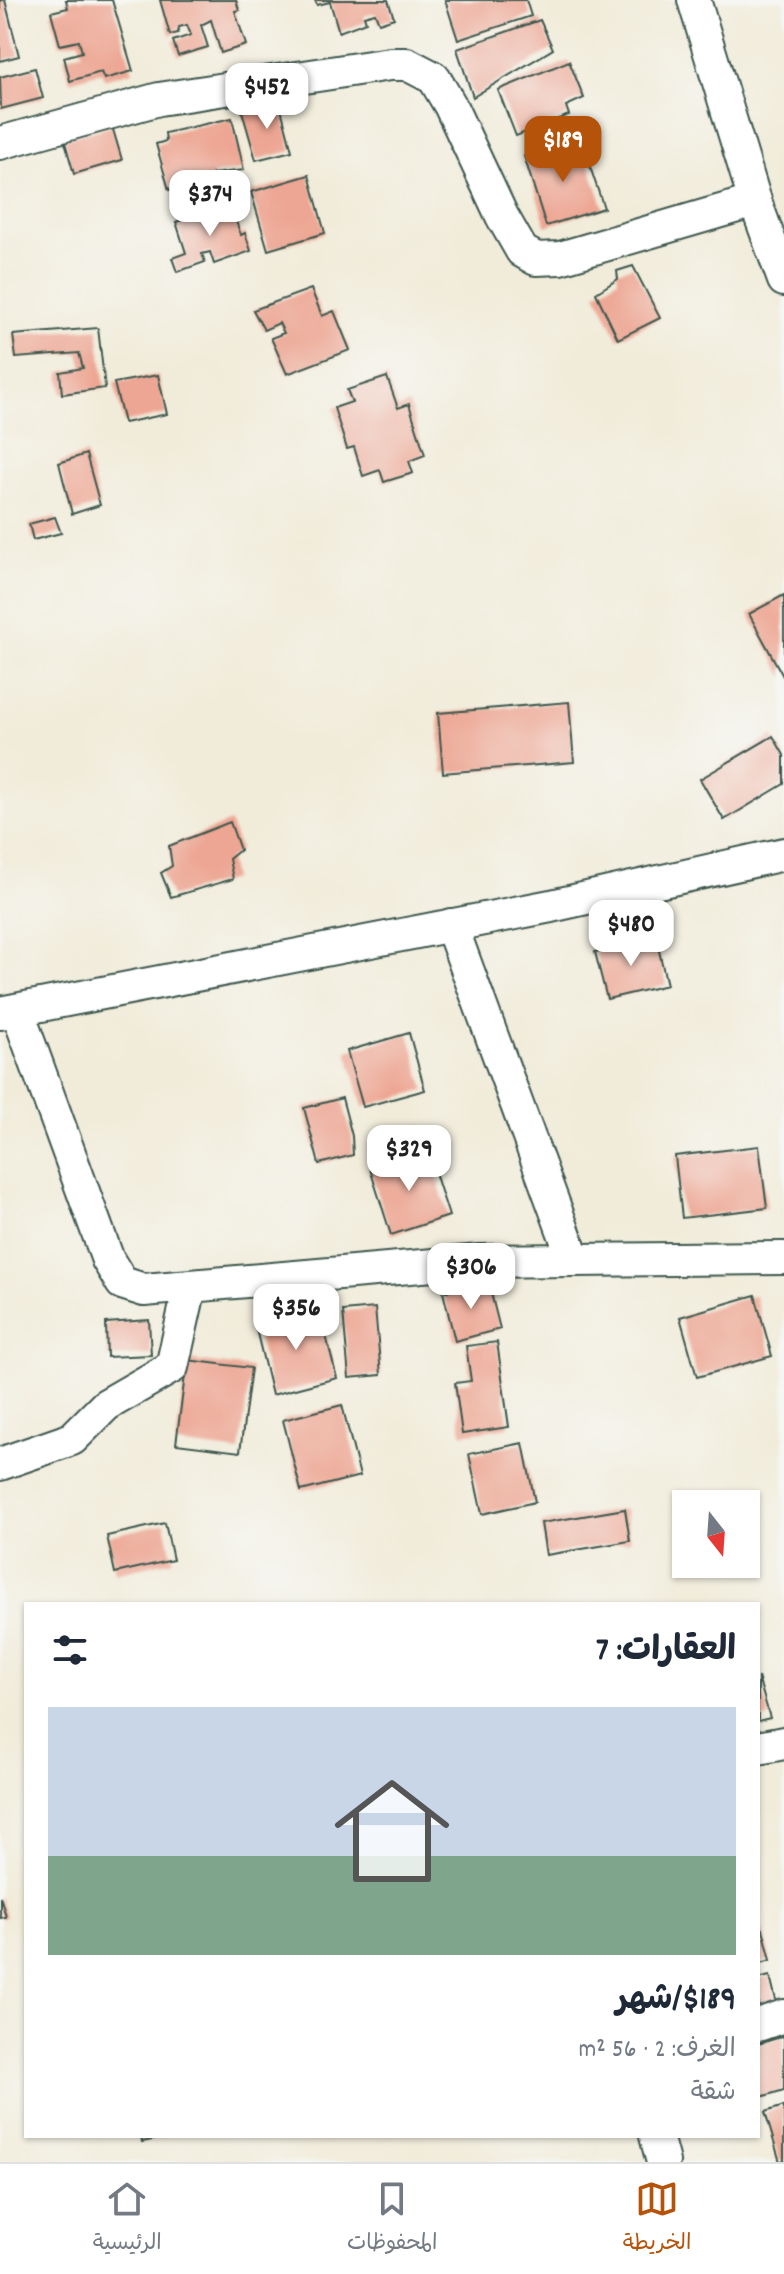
<!DOCTYPE html>
<html lang="ar">
<head>
<meta charset="utf-8">
<style>
	:root { --surface:#fff; --page:#f2f2f3; --text:#1f2937; --muted:#747a83; --line:#e0e1e3; --accent:#b45309 }
	body { margin:0; font-family:Dekko,"Playpen Sans Arabic",sans-serif; background:var(--page); color:var(--text); direction:rtl; height:100vh; display:flex; flex-direction:column; font-size:30px; white-space:nowrap }
	* { box-sizing:border-box; margin:0 }
	p { font-size:26px; color:var(--muted) }
	.icon { flex:none; width:44px; height:44px; fill:none; stroke:currentColor; stroke-width:2; stroke-linecap:round; stroke-linejoin:round }
	.map { position:relative; flex:1; overflow:hidden; direction:ltr }
	.details { position:absolute; left:24px; top:1602px; width:736px; height:536px; display:flex; flex-direction:column; background:var(--surface); border-radius:0px; box-shadow:0 2px 6px #0004; direction:rtl }
	.details>* { flex:none }
	.needle { width:52px; rotate:163deg }
	.controls { position:absolute; left:672px; top:1490px; display:grid; gap:16px }
	.controls a { display:grid; place-items:center; width:88px; height:88px; border-radius:0px; background:var(--surface); box-shadow:0 2px 6px #0004; font-size:40px }
	.price { position:absolute; translate:-50% -68px; padding:0 18px; border-radius:16px; background:#fff; color:#222; font-size:26px; line-height:52px; filter:drop-shadow(0 2px 4px #0008) }
	.price::after { content:''; position:absolute; left:50%; top:48px; width:24px; height:18px; margin-left:-12px; background:inherit; clip-path:polygon(0 0,100% 0,50% 100%) }
	.price.current { background:var(--accent); color:#fff }
	ul { padding:0; list-style:none }
	li { display:grid; align-content:center; gap:16px; height:424px; padding:0 24px }
	li+li { border-top:2px solid var(--line) }
	li span { display:grid; place-items:center; height:248px; border-radius:0px; color:#555 }
	li>.icon { margin-inline-start:auto }
	span .icon { width:144px; height:144px; fill:#fffc; stroke-width:1 }
	li b { font-size:34px }
	h2 { display:flex; justify-content:space-between; align-items:center; height:96px; padding:0 24px; font-size:34px }
	.tabs { display:flex; justify-content:space-around; align-items:center; height:112px; border-top:2px solid var(--line); background:var(--surface); font-size:22px; color:var(--muted) }
	.tabs a { display:grid; justify-items:center; gap:4px }
	.tabs .current { color:var(--accent) }
	.map>svg:first-child { display:block }
	.building { fill:#eda693 }
	.lines { fill:none; stroke-linecap:round; stroke-linejoin:round }
	.street-casing { stroke:#3e574d; stroke-width:36 }
	.street { stroke:#fff; stroke-width:32 }
</style>
</head>
<body>
<div class="map">
<svg width="784" height="2162" viewBox="0 0 784 2162">
	<rect width="100%" height="100%" fill="#f6f6f2"/>
	<filter id="ink" filterUnits="userSpaceOnUse"><feTurbulence type="fractalNoise" baseFrequency=".0125" numOctaves="2"/><feDisplacementMap in="SourceGraphic" scale="16" xChannelSelector="R" yChannelSelector="G"/><feConvolveMatrix kernelMatrix="1 2 1 2 8 2 1 2 1" color-interpolation-filters="sRGB"/></filter>
	<filter id="wash" filterUnits="userSpaceOnUse"><feTurbulence type="fractalNoise" baseFrequency=".006" numOctaves="4" result="noise"/><feDisplacementMap in="SourceGraphic" scale="32" xChannelSelector="R" yChannelSelector="G"/><feGaussianBlur stdDeviation="1.8" result="paint"/><feColorMatrix in="noise" values="0 0 0 0 0 0 0 0 0 0 0 0 0 0 0 0 0 1.4 0 .05"/><feComposite in="paint" operator="in"/></filter>
	<g filter="url(#wash)">
		<rect width="100%" height="100%" fill="#f1ecda"/>
		<g id="blocks">
			<g class="building">
				<polygon points="0,0 5,0 19,56 0,61"/>
				<polygon points="66,0 112,0 133,71 104,79 101,72 70,81 64,57 82,52 79,41 60,45 51,12 68,8"/>
				<polygon points="160,0 236,0 239,10 235,11 246,45 221,53 211,20 201,25 208,47 178,56 173,41 191,35 187,25 179,27 178,33 170,35"/>
				<polygon points="315,0 388,0 394,18 379,23 375,13 364,16 366,22 339,32 330,2 317,5"/>
				<polygon points="445,0 526,0 531,16 458,40"/>
				<polygon points="540,20 553,49 473,97 457,49"/>
				<polygon points="569,61 584,98 566,106 569,115 516,136 498,90"/>
				<polygon points="35,68 43,98 1,109 0,77"/>
				<polygon points="279,101 292,151 256,160 242,111"/>
				<polygon points="232,118 244,170 213,174 215,179 169,190 156,144 166,141 165,133"/>
				<polygon points="112,126 122,160 74,174 64,139"/>
				<polygon points="558,143 562,154 583,146 604,208 546,226 524,156"/>
				<polygon points="309,175 325,233 268,250 251,192"/>
				<polygon points="230,205 241,235 245,233 251,251 214,264 210,252 202,254 205,262 177,272 172,258 186,253 176,222"/>
				<polygon points="633,266 660,318 618,339 596,293 618,279 617,271"/>
				<polygon points="311,289 322,316 334,311 350,350 287,374 271,338 284,333 279,323 264,330 253,310"/>
				<polygon points="98,328 105,388 62,394 60,372 83,368 79,353 16,358 13,335"/>
				<polygon points="158,375 167,414 124,423 114,383"/>
				<polygon points="387,377 398,408 409,404 425,455 409,461 413,473 384,482 380,470 363,476 354,447 347,449 334,408 352,402 347,390"/>
				<polygon points="86,454 100,505 72,514 59,463"/>
				<polygon points="55,517 61,533 33,540 29,524"/>
				<polygon points="784,595 784,678 749,614"/>
				<polygon points="569,702 574,762 443,773 438,713"/>
				<polygon points="773,736 784,755 784,784 724,820 700,779"/>
				<polygon points="230,822 240,850 229,859 233,879 171,897 161,873 172,866 169,846"/>
				<polygon points="656,938 667,985 607,999 595,952"/>
				<polygon points="409,1033 425,1090 363,1107 347,1051"/>
				<polygon points="342,1098 352,1136 353,1155 319,1164 304,1108"/>
				<polygon points="759,1146 767,1208 682,1218 675,1156"/>
				<polygon points="428,1151 449,1216 391,1235 370,1169"/>
				<polygon points="488,1281 500,1329 455,1341 443,1292"/>
				<polygon points="755,1295 772,1356 697,1377 680,1317"/>
				<polygon points="375,1308 381,1375 349,1378 343,1311"/>
				<polygon points="319,1309 337,1378 272,1395 255,1325"/>
				<polygon points="149,1320 151,1355 107,1357 106,1323"/>
				<polygon points="497,1342 509,1427 462,1434 455,1383 471,1381 466,1346"/>
				<polygon points="187,1360 251,1368 240,1452 176,1444"/>
				<polygon points="342,1405 360,1476 301,1491 283,1420"/>
				<polygon points="523,1443 535,1502 482,1514 469,1454"/>
				<polygon points="625,1509 630,1541 546,1555 541,1523"/>
				<polygon points="165,1523 173,1560 115,1573 107,1536"/>
				<polygon points="758,1677 770,1718 758,1721"/>
				<polygon points="0,1896 6,1917 0,1918"/>
				<polygon points="763,1929 771,1960 758,1964 758,1930"/>
				<polygon points="770,1976 778,2008 758,2013 758,1979"/>
				<polygon points="784,2036 784,2090 758,2098 758,2044"/>
				<polygon points="784,2106 784,2160 780,2162 765,2112"/>
				<polygon points="141,2136 167,2136 167,2137 142,2142"/>
			</g>
		</g>
	</g>
	<g filter="url(#ink)">
		<use href="#blocks" fill-opacity="0" stroke="#3e574d" stroke-width="2"/>
		<g class="lines">
			<defs>
				<g id="street">
					<polyline points="694,0 755,201 784,280"/>
					<polyline points="0,143 159,99 390,64 407,64 434,78 450,105 502,216 522,251 536,259 560,258 755,201"/>
					<polyline points="451,925 574,1260"/>
					<polyline points="17,1010 108,1260 122,1283 144,1290 480,1261 784,1258"/>
					<polyline points="0,1013 551,906 784,854"/>
					<polyline points="0,1464 72,1439 106,1405 172,1367 190,1287"/>
					<polyline points="758,1748 784,1743"/>
					<polyline points="758,2025 784,2016"/>
					<polyline points="656,2136 663,2162"/>
				</g>
			</defs>
			<use href="#street" class="street-casing"/>
			<use href="#street" class="street"/>
		</g>
	</g>
</svg>
<div class="controls">
<a><svg class="needle" viewBox="-14 -14 28 28"><path d="M0-13l5 13h-10z" fill="#e53935"/><path d="M0 13l5-13h-10z" fill="#747a83"/></svg></a>
</div>
<b class="price" style="left:267px;top:131px">$452</b>
<b class="price current" style="left:563px;top:184px">$189</b>
<b class="price" style="left:210px;top:238px">$374</b>
<b class="price" style="left:631px;top:968px">$480</b>
<b class="price" style="left:409px;top:1193px">$329</b>
<b class="price" style="left:471px;top:1311px">$306</b>
<b class="price" style="left:296px;top:1352px">$356</b>
<section class="details">
<h2>العقارات: 7<svg class="icon" aria-label="filters" viewBox="0 0 24 24"><path d="M4 7h16M4 17h16"/><circle cx="9" cy="7" r="2"/><circle cx="15" cy="17" r="2"/></svg></h2>
<ul>
<li><span style="background:linear-gradient(#c9d6e8 60%,#7fa58c 0)"><svg class="icon" aria-label="home" viewBox="0 0 24 24"><path d="M3 11l9-7 9 7M6 9v11h12V9"/></svg></span><div><b>$189/شهر</b><p>الغرف: 2 · 56 m²</p><p>شقة</p></div></li>
</ul>
</section>
</div>
<nav class="tabs">
<a class="current"><svg class="icon" aria-label="map" viewBox="0 0 24 24"><path d="M3 6l6-2 6 2 6-2v14l-6 2-6-2-6 2zM9 4v14M15 6v14"/></svg>الخريطة</a>
<a><svg class="icon" aria-label="saved" viewBox="0 0 24 24"><path d="M7 4h10v16l-5-4-5 4z"/></svg>المحفوظات</a>
<a><svg class="icon" aria-label="home" viewBox="0 0 24 24"><path d="M3 11l9-7 9 7M6 9v11h12V9"/></svg>الرئيسية</a>
</nav>
</body>
</html>
